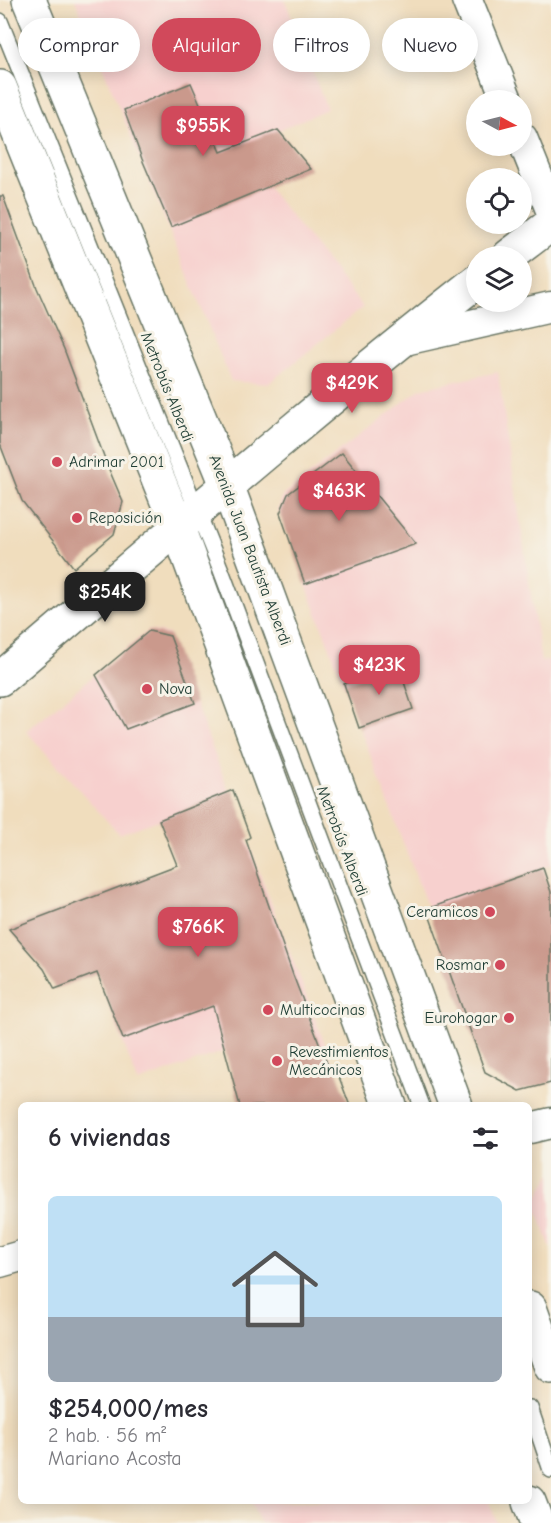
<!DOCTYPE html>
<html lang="es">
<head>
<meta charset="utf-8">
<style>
	:root { --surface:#fff; --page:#f2f2f3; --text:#2b2b33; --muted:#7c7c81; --accent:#d1495b }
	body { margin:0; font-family:"Comic Neue",sans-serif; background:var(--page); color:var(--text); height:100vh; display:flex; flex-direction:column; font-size:22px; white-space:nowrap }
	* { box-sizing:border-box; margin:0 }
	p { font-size:20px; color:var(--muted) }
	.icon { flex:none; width:33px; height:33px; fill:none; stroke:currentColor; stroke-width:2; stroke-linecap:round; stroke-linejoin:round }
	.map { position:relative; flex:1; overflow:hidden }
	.panel { position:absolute; left:18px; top:1102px; width:514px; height:402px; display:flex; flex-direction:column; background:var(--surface); border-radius:9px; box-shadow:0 3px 15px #0003 }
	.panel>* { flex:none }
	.banner { position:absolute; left:18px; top:18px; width:516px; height:54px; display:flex; gap:12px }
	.needle { width:39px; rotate:97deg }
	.buttons { position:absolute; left:466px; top:90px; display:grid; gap:12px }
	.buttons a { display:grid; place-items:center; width:66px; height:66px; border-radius:50%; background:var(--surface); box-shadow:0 3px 15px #0003; font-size:30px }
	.price { position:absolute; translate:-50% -51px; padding:0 14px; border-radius:12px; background:var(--accent); color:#fff; font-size:20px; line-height:39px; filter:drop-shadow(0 2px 3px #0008) }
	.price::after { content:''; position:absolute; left:50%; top:36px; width:18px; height:14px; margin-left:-9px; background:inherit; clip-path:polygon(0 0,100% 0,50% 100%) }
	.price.current { background:#222; color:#fff }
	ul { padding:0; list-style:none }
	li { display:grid; align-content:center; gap:12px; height:318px; padding:0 30px }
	li span { display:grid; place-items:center; height:186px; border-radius:9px; color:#555 }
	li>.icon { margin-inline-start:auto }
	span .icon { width:108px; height:108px; fill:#fffc; stroke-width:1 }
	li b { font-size:26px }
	h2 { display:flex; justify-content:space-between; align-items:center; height:72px; padding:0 30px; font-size:26px }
	.chip { padding:0 21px; border-radius:27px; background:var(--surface); box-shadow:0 3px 15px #0003; font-size:21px; line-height:54px }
	.chip.current { background:var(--accent); color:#fff }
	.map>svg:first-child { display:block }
	.built { fill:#f7d0ce }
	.building { fill:#ca998c }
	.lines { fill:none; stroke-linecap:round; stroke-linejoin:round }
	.service-casing { stroke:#687564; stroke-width:18 }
	.minor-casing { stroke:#687564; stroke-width:33 }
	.tertiary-casing { stroke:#687564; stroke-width:36 }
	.primary-casing { stroke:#687564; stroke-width:36 }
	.service { stroke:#fff; stroke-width:15 }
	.minor { stroke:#fff; stroke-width:30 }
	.tertiary { stroke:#fff; stroke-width:33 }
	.primary { stroke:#fff; stroke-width:33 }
	.poi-dot { fill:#d1495b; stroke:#f7f3e8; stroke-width:2 }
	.labels { text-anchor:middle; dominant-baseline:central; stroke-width:6; stroke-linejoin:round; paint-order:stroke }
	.street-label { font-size:16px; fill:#1f3d34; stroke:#f7f3e8 }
	.poi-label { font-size:16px; fill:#1f3d34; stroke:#f7f3e8; text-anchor:start }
</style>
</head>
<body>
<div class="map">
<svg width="551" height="1523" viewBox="0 0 551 1523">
	<rect width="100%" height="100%" fill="#f7f3e8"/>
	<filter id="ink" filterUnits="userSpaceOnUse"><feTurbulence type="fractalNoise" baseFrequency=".0167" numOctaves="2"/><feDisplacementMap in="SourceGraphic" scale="12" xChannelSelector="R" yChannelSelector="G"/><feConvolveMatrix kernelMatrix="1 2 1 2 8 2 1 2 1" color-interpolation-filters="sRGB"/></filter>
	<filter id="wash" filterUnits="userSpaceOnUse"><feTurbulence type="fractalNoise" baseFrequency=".008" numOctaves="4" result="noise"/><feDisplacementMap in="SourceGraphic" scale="24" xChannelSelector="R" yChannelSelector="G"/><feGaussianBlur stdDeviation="1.35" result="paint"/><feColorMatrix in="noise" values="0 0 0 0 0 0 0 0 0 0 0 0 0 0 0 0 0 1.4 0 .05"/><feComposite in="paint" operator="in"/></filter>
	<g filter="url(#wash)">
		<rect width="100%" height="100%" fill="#f0ddbd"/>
		<g class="built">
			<polygon points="75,0 285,0 327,109 279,130 311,169 268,187 363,307 268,384 231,381"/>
			<polygon points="498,372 541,662 551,659 551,865 544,868 551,892 551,1082 515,1091 489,1071 278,510 283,495 420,389"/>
			<polygon points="149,630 169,634 348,1105 225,1051 138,1082 97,973 55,989 44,969 9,929 177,865 159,820 119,834 26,731"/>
			<polygon points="551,1173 551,1248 534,1203"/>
			<polygon points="251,1502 489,1502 497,1523 260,1523"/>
		</g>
		<g id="blocks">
			<g class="building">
				<polygon points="191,83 221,152 278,130 311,169 171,227 142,159 124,110"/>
				<polygon points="0,196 3,196 37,288 64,349 108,467 123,502 114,534 74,568 22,501 0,444"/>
				<polygon points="342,453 416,544 305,584 280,513 288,494"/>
				<polygon points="149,631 170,636 195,703 126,729 96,675"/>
				<polygon points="398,664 413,709 359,728 344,684"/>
				<polygon points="233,790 250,837 246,840 293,975 330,1071 336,1069 350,1106 240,1106 213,1006 123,1039 97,973 55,989 44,969 9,929 177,865 159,820"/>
				<polygon points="543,868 551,892 551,1083 520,1091 485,1072 427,909"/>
			</g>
		</g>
	</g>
	<g filter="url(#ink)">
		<use href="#blocks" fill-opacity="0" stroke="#687564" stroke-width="1.5"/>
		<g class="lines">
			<defs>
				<g id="service">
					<polyline points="0,21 221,570 422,1106"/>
					<polyline points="530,1408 551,1470"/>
				</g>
				<g id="minor">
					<polyline points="467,0 507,100"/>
					<polyline points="522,138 551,210"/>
					<polyline points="400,341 551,307"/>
					<polyline points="530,1128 551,1123"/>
					<polyline points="0,1262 21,1256"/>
				</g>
				<g id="tertiary">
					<polyline points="509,256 551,224"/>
					<path d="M 0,679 C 158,545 313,409 477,281"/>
				</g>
				<g id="primary">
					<polyline points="29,0 227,485 456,1106"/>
					<polyline points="0,87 178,528 390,1106"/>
					<polyline points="530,1308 551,1367"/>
					<polyline points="529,1502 537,1523"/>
				</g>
			</defs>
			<use href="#service" class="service-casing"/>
			<use href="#minor" class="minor-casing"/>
			<use href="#tertiary" class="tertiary-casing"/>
			<use href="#primary" class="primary-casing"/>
			<use href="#service" class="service"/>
			<use href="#minor" class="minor"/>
			<use href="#tertiary" class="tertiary"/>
			<use href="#primary" class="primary"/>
		</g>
	</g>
	<g class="poi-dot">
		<circle cx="57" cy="462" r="6"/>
		<circle cx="77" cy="518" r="6"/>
		<circle cx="147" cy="689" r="6"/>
		<circle cx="490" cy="912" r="6"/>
		<circle cx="500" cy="965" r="6"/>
		<circle cx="268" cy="1010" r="6"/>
		<circle cx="509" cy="1018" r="6"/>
		<circle cx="277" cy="1061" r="6"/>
	</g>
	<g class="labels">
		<g class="street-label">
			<text transform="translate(167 387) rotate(68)">Metrobús Alberdi</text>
			<text transform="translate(250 550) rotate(69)">Avenida Juan Bautista Alberdi</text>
			<text transform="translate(342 841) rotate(69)">Metrobús Alberdi</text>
		</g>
		<g class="poi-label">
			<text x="69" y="462">Adrimar 2001</text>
			<text x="89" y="518">Reposición</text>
			<text x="159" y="689">Nova</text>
			<text x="478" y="912" text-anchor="end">Ceramicos</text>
			<text x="488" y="965" text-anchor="end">Rosmar</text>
			<text x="280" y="1010">Multicocinas</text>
			<text x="497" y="1018" text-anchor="end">Eurohogar</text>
			<text x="289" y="1052">Revestimientos<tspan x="289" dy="18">Mecánicos</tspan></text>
		</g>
	</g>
</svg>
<div class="buttons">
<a><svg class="needle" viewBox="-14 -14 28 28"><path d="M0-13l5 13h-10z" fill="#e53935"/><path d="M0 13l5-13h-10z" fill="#7c7c81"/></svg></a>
<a><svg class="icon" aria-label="locate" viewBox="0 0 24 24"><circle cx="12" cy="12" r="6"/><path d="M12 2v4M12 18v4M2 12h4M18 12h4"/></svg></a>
<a><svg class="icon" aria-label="layers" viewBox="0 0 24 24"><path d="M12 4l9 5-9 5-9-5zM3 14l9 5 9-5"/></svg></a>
</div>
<b class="price" style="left:203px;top:157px">$955K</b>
<b class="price" style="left:352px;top:414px">$429K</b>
<b class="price" style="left:339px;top:522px">$463K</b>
<b class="price current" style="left:105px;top:623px">$254K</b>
<b class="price" style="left:379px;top:696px">$423K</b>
<b class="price" style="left:198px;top:958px">$766K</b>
<div class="banner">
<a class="chip">Comprar</a>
<a class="chip current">Alquilar</a>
<a class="chip">Filtros</a>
<a class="chip">Nuevo</a>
</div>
<section class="panel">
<h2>6 viviendas<svg class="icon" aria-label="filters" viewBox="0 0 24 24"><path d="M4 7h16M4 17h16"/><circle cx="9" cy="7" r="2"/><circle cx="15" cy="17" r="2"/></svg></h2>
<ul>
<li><span style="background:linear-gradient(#bfe0f5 65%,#9aa5b1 0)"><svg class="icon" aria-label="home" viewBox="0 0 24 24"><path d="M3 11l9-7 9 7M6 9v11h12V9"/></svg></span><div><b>$254,000/mes</b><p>2 hab. · 56 m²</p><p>Mariano Acosta</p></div></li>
</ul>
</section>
</div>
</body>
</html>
